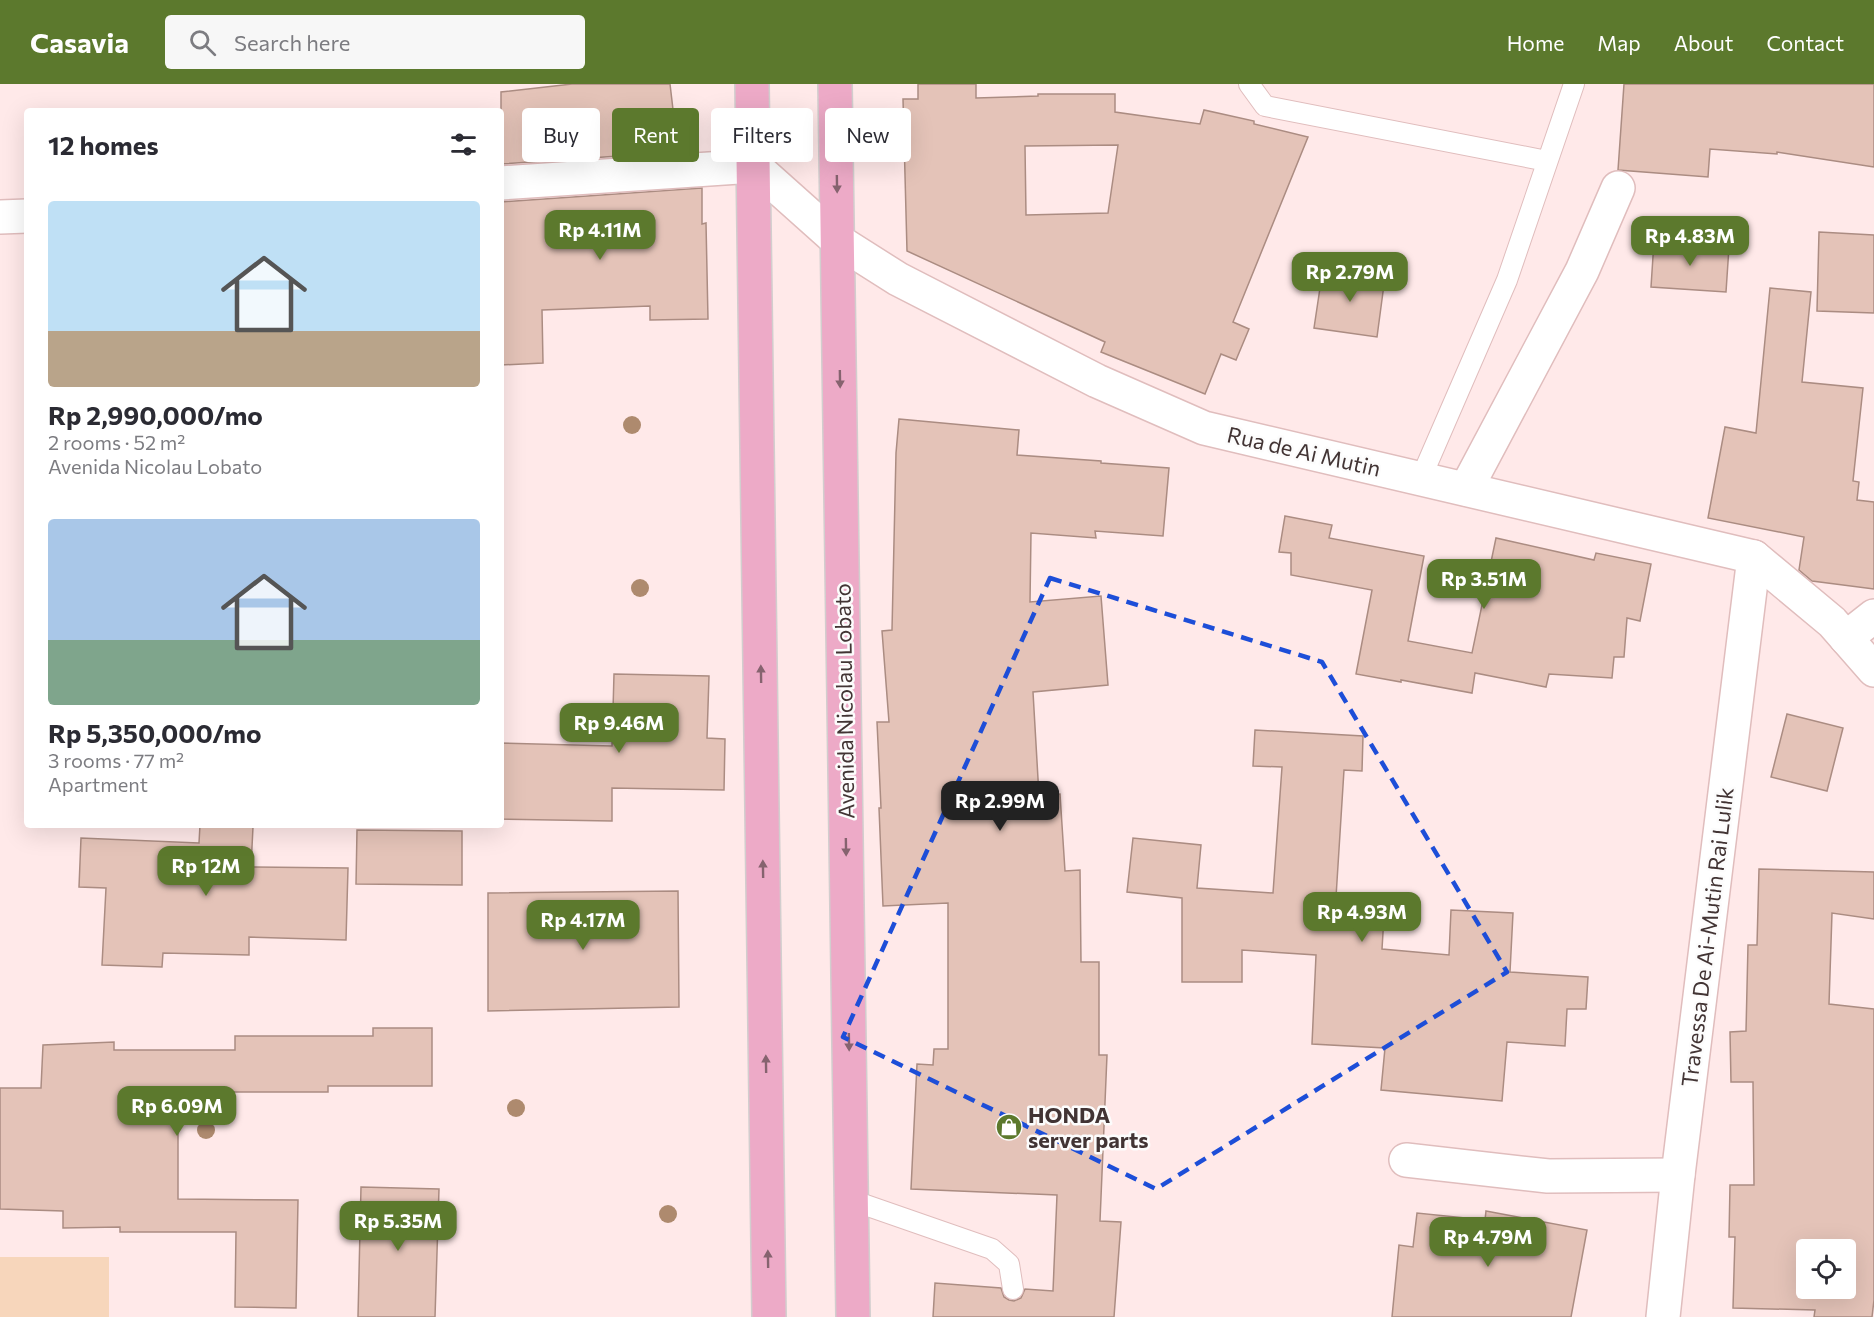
<!DOCTYPE html>
<html lang="en">
<head>
<meta charset="utf-8">
<style>
	:root { --surface:#fff; --page:#f7f7f7; --text:#2b2b33; --muted:#7c7c81; --accent:#5c792d }
	body { margin:0; font-family:Commissioner,sans-serif; background:var(--page); color:var(--text); height:100vh; display:flex; flex-direction:column; font-size:22px; white-space:nowrap }
	* { box-sizing:border-box; margin:0 }
	p { font-size:20px; color:var(--muted) }
	.icon { flex:none; width:33px; height:33px; fill:none; stroke:currentColor; stroke-width:2; stroke-linecap:round; stroke-linejoin:round }
	.map { position:relative; flex:1; overflow:hidden }
	.drawer { position:absolute; left:24px; top:24px; width:480px; height:720px; display:flex; flex-direction:column; background:var(--surface); border-radius:6px; box-shadow:0 6px 24px #0002 }
	.drawer>* { flex:none }
	.hud { position:absolute; left:522px; top:24px; width:570px; height:54px; display:flex; gap:12px }
	.controls { position:absolute; left:1796px; top:1155px; display:grid; gap:12px }
	.controls a { display:grid; place-items:center; width:60px; height:60px; border-radius:6px; background:var(--surface); box-shadow:0 6px 24px #0002; font-size:30px }
	.price { position:absolute; translate:-50% -51px; padding:0 14px; border-radius:12px; background:var(--accent); color:#fff; font-size:20px; line-height:39px; filter:drop-shadow(0 2px 3px #0008) }
	.price::after { content:''; position:absolute; left:50%; top:36px; width:18px; height:14px; margin-left:-9px; background:inherit; clip-path:polygon(0 0,100% 0,50% 100%) }
	.price.active { background:#222; color:#fff }
	ul { padding:0; list-style:none }
	li { display:grid; align-content:center; gap:12px; height:318px; padding:0 24px }
	li span { display:grid; place-items:center; height:186px; border-radius:6px; color:#555 }
	li>.icon { margin-inline-start:auto }
	span .icon { width:108px; height:108px; fill:#fffc; stroke-width:1 }
	li b { font-size:26px }
	h2 { display:flex; justify-content:space-between; align-items:center; height:72px; padding:0 24px; font-size:26px }
	.chip { padding:0 21px; border-radius:6px; background:var(--surface); box-shadow:0 6px 24px #0002; font-size:21px; line-height:54px }
	.chip.active { background:var(--accent); color:#fff }
	header { display:flex; align-items:center; gap:36px; box-sizing:border-box; height:84px; padding:0 30px; background:var(--accent); color:#fff }
	header strong { font-size:28px }
	nav { display:flex; gap:33px; margin-inline-start:auto; font-size:21px }
	.search { width:420px; height:54px; background:var(--page); display:flex; align-items:center; gap:15px; box-sizing:border-box; padding:0 21px; border-radius:6px; color:var(--muted); font-size:22px }
	.map>svg:first-child { display:block }
	.green { fill:#f7d6bb }
	.building { fill:#e4c3b8; stroke:#ab8c82; stroke-width:1.5; fill-rule:evenodd }
	.lines { fill:none; stroke-linecap:round; stroke-linejoin:round }
	.service-casing { stroke:#e0bdbd; stroke-width:22 }
	.minor-casing { stroke:#e0bdbd; stroke-width:36 }
	.tertiary-casing { stroke:#e0bdbd; stroke-width:36 }
	.primary-casing { stroke:#d2cece; stroke-width:36 }
	.service { stroke:#fff; stroke-width:20 }
	.minor { stroke:#fff; stroke-width:33 }
	.tertiary { stroke:#fff; stroke-width:33 }
	.primary { stroke:#edaac7; stroke-width:33 }
	.tree { fill:#ae8a6e }
	.oneway { fill:#86636f }
	.marked { fill:none; stroke:#1d4ed8; stroke-width:4.5; stroke-dasharray:12 8; stroke-linejoin:round }
	.labels { text-anchor:middle; dominant-baseline:central; stroke-width:5; stroke-linejoin:round; paint-order:stroke }
	.street-label { font-size:22px; fill:#423434; stroke:#fcfcfc }
	.poi-label { font-size:22px; font-weight:bold; fill:#423434; stroke:#fcfcfc; text-anchor:start }
</style>
</head>
<body>
<header>
<strong>Casavia</strong>
<div class="search"><svg class="icon" aria-label="search" viewBox="0 0 24 24"><circle cx="10" cy="10" r="6"/><path d="M15 15l6 6"/></svg>Search here</div>
<nav><a>Home</a><a>Map</a><a>About</a><a>Contact</a></nav>
</header>
<div class="map">
<svg width="1874" height="1233" viewBox="0 0 1874 1233">
	<rect width="100%" height="100%" fill="#ffe9e9"/>
	<rect class="green" x="0" y="1173" width="109" height="60"/>
	<g class="building">
		<polygon points="572,0 670,0 678,68 501,80 501,8"/>
		<path d="M 918,0 L 976,0 L 976,14 L 1038,12 L 1038,10 L 1115,10 L 1115,28 L 1200,40 L 1204,26 L 1254,37 L 1254,40 L 1308,53 L 1233,238 L 1249,245 L 1236,276 L 1221,270 L 1205,310 L 1101,268 L 1105,258 L 907,167 L 903,15 L 918,15 ZM 1118,61 L 1108,129 L 1026,131 L 1025,62 Z"/>
		<polygon points="1624,0 1874,0 1874,83 1777,68 1777,70 1710,65 1708,93 1618,86"/>
		<polygon points="702,104 702,140 706,139 708,235 650,236 650,222 542,226 543,279 501,281 501,118"/>
		<polygon points="1819,148 1874,151 1874,229 1817,227"/>
		<polygon points="1654,157 1729,163 1726,208 1651,203"/>
		<polygon points="1323,184 1385,193 1377,253 1314,244"/>
		<polygon points="1770,204 1811,208 1802,298 1863,304 1853,397 1859,398 1857,416 1874,418 1874,505 1812,497 1799,486 1804,453 1708,434 1725,343 1756,349"/>
		<polygon points="899,335 1019,346 1017,371 1101,377 1101,379 1169,384 1163,452 1095,447 1096,454 1031,449 1030,518 1101,512 1108,601 1033,608 1039,712 1060,710 1065,787 1080,786 1081,878 1099,878 1099,971 1107,971 1100,1137 1121,1138 1114,1233 933,1233 935,1199 1001,1204 1004,1213 1009,1216 1014,1217 1021,1214 1025,1205 1053,1207 1057,1111 911,1105 917,980 933,981 934,965 948,965 948,819 883,822 879,724 881,724 877,638 889,638 882,547 892,546 896,369"/>
		<polygon points="1285,432 1332,441 1329,454 1424,472 1408,557 1472,569 1496,454 1594,476 1596,469 1651,480 1640,537 1627,534 1624,573 1614,573 1612,594 1549,590 1546,603 1475,589 1472,609 1401,596 1401,598 1356,590 1372,506 1291,491 1291,469 1279,468"/>
		<polygon points="614,590 709,592 707,654 725,655 724,706 612,704 612,737 501,735 501,659 612,662"/>
		<polygon points="1787,630 1843,644 1827,707 1771,693"/>
		<polygon points="1255,646 1363,652 1362,687 1344,686 1336,813 1385,816 1382,865 1449,871 1451,826 1513,829 1510,888 1588,893 1586,925 1567,925 1565,962 1507,958 1502,1017 1381,1006 1385,964 1312,960 1316,871 1242,866 1242,898 1182,898 1182,814 1127,808 1133,754 1201,761 1197,804 1273,809 1282,683 1253,682"/>
		<polygon points="200,741 253,743 251,783 348,784 346,856 249,853 249,871 163,869 162,883 102,881 106,804 79,803 81,754 199,759"/>
		<polygon points="357,746 462,747 462,801 356,800"/>
		<path d="M 1759,785 L 1874,788 L 1874,835 L 1832,829 L 1829,920 L 1874,925 L 1874,1216 L 1872,1233 L 1814,1233 L 1815,1226 L 1733,1224 L 1735,1153 L 1729,1153 L 1730,1101 L 1754,1101 L 1753,998 L 1731,998 L 1730,948 L 1746,947 L 1748,861 L 1757,861 ZM 1806,1166 L 1845,1166 L 1845,1204 L 1806,1204 Z"/>
		<polygon points="678,807 679,923 488,927 488,809"/>
		<polygon points="373,944 432,944 432,1002 328,1002 328,1008 178,1008 178,1115 298,1116 296,1224 235,1223 236,1148 120,1148 120,1143 63,1144 63,1127 0,1125 0,1004 41,1004 43,961 114,958 114,966 235,966 235,952 373,952"/>
		<polygon points="361,1103 439,1105 435,1233 358,1233"/>
		<polygon points="1486,1127 1587,1146 1571,1233 1392,1233 1399,1161 1413,1163 1417,1129 1485,1136"/>
	</g>
	<g class="lines">
		<defs>
			<g id="service">
				<polyline points="1249,0 1265,22 1547,77"/>
				<polyline points="1421,394 1507,196 1574,0"/>
				<polyline points="851,1116 992,1165 1009,1180 1013,1205"/>
			</g>
			<g id="minor">
				<polyline points="501,99 754,82"/>
				<polyline points="0,133 27,132"/>
				<polyline points="1466,405 1582,187 1618,104"/>
				<polyline points="1846,554 1874,532"/>
				<polyline points="1406,1076 1548,1092 1678,1091"/>
				<polyline points="1663,1233 1678,1091 1754,473"/>
			</g>
			<polyline id="tertiary" points="754,82 838,157 898,195 1097,297 1204,344 1754,473 1832,538 1874,586"/>
			<g id="primary">
				<polyline points="752,0 769,1233"/>
				<polyline points="835,0 853,1233"/>
			</g>
		</defs>
		<use href="#service" class="service-casing"/>
		<use href="#minor" class="minor-casing"/>
		<use href="#tertiary" class="tertiary-casing"/>
		<use href="#primary" class="primary-casing"/>
		<use href="#service" class="service"/>
		<use href="#minor" class="minor"/>
		<use href="#tertiary" class="tertiary"/>
		<use href="#primary" class="primary"/>
	</g>
	<g class="tree">
		<circle cx="632" cy="341" r="9"/>
		<circle cx="640" cy="504" r="9"/>
		<circle cx="516" cy="1024" r="9"/>
		<circle cx="206" cy="1046" r="9"/>
		<circle cx="668" cy="1130" r="9"/>
	</g>
	<defs><path id="oneway-solid" d="M-6-.8H1V-3.2L6.5 0L1 3.2V.8H-6Z" transform="scale(1.5)"/></defs>
	<g class="oneway">
		<use href="#oneway-solid" transform="translate(837 100) rotate(89)"/>
		<use href="#oneway-solid" transform="translate(840 295) rotate(89)"/>
		<use href="#oneway-solid" transform="translate(761 590) rotate(-91)"/>
		<use href="#oneway-solid" transform="translate(846 763) rotate(89)"/>
		<use href="#oneway-solid" transform="translate(763 785) rotate(-91)"/>
		<use href="#oneway-solid" transform="translate(849 958) rotate(89)"/>
		<use href="#oneway-solid" transform="translate(766 980) rotate(-91)"/>
		<use href="#oneway-solid" transform="translate(768 1175) rotate(-91)"/>
	</g>
	<path class="marked" d="M 1050,494 L 1322,578 L 1507,888 L 1156,1105 L 843,953 Z"/>
	<defs>
		<symbol id="shop-disc" viewBox="-11 -11 22 22"><circle r="9.5" fill="#5c792d" stroke="#fcfcfc"/><path d="M-5-2.5h2.3a2.7 3.5 0 0 1 5.4 0H5L5.5 6h-11ZM-1.5-2.5h3a1.5 2.3 0 0 0-3 0Z" fill="#fff"/></symbol>
	</defs>
	<g fill-rule="evenodd">
		<use href="#shop-disc" x="994" y="1028" width="30" height="30"/>
	</g>
	<g class="labels">
		<g class="street-label">
			<text transform="translate(1304 367) rotate(13)">Rua de Ai Mutin</text>
			<text transform="translate(844 617) rotate(-91)">Avenida Nicolau Lobato</text>
			<text transform="translate(1707 853) rotate(-83)">Travessa De Ai-Mutin Rai Lulik</text>
		</g>
		<g class="poi-label">
			<text x="1028" y="1030">HONDA<tspan x="1028" dy="25">server parts</tspan></text>
		</g>
	</g>
</svg>
<div class="controls">
<a><svg class="icon" aria-label="locate" viewBox="0 0 24 24"><circle cx="12" cy="12" r="6"/><path d="M12 2v4M12 18v4M2 12h4M18 12h4"/></svg></a>
</div>
<b class="price" style="left:600px;top:177px">Rp 4.11M</b>
<b class="price" style="left:1690px;top:183px">Rp 4.83M</b>
<b class="price" style="left:1350px;top:219px">Rp 2.79M</b>
<b class="price" style="left:1484px;top:526px">Rp 3.51M</b>
<b class="price" style="left:619px;top:670px">Rp 9.46M</b>
<b class="price active" style="left:1000px;top:748px">Rp 2.99M</b>
<b class="price" style="left:206px;top:813px">Rp 12M</b>
<b class="price" style="left:1362px;top:859px">Rp 4.93M</b>
<b class="price" style="left:583px;top:867px">Rp 4.17M</b>
<b class="price" style="left:177px;top:1053px">Rp 6.09M</b>
<b class="price" style="left:398px;top:1168px">Rp 5.35M</b>
<b class="price" style="left:1488px;top:1184px">Rp 4.79M</b>
<div class="hud">
<a class="chip">Buy</a>
<a class="chip active">Rent</a>
<a class="chip">Filters</a>
<a class="chip">New</a>
</div>
<section class="drawer">
<h2>12 homes<svg class="icon" aria-label="filters" viewBox="0 0 24 24"><path d="M4 7h16M4 17h16"/><circle cx="9" cy="7" r="2"/><circle cx="15" cy="17" r="2"/></svg></h2>
<ul>
<li><span style="background:linear-gradient(#bfe0f5 70%,#b9a48a 0)"><svg class="icon" aria-label="home" viewBox="0 0 24 24"><path d="M3 11l9-7 9 7M6 9v11h12V9"/></svg></span><div><b>Rp 2,990,000/mo</b><p>2 rooms · 52 m²</p><p>Avenida Nicolau Lobato</p></div></li>
<li><span style="background:linear-gradient(#a9c7e8 65%,#7fa58c 0)"><svg class="icon" aria-label="home" viewBox="0 0 24 24"><path d="M3 11l9-7 9 7M6 9v11h12V9"/></svg></span><div><b>Rp 5,350,000/mo</b><p>3 rooms · 77 m²</p><p>Apartment</p></div></li>
</ul>
</section>
</div>
</body>
</html>
